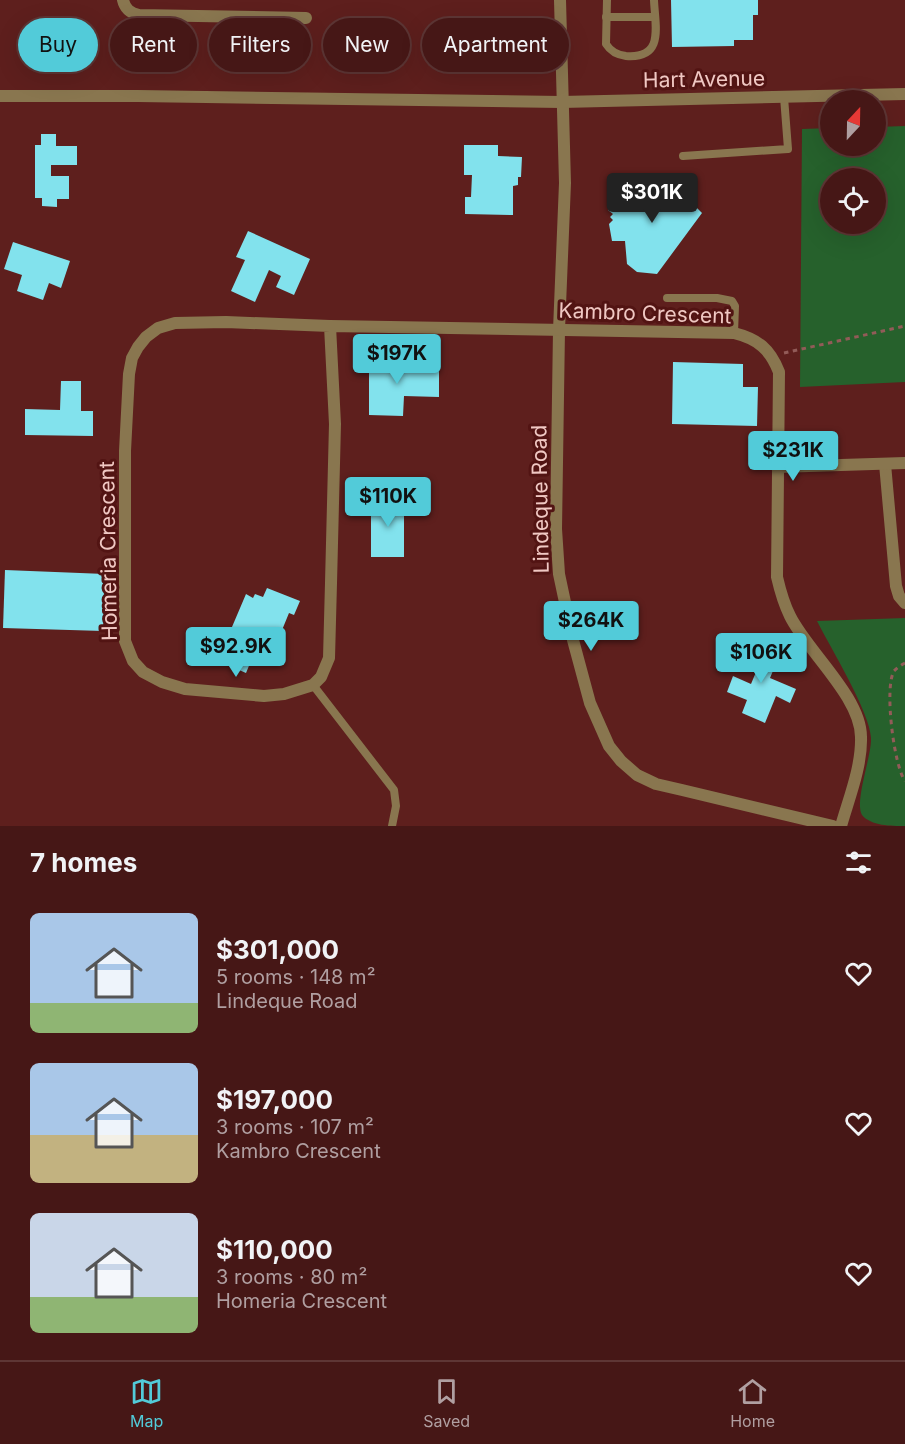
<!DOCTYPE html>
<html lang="en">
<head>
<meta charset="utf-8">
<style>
	:root { --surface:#461716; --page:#502423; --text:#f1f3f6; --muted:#b09fa1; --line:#5e3635; --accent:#52cbd9 }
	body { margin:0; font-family:Inter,sans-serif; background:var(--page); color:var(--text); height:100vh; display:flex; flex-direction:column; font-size:22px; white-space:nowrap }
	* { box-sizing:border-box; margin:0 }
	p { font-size:20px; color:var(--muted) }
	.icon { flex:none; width:33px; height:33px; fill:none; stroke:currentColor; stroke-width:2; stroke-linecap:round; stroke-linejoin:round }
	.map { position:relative; height:826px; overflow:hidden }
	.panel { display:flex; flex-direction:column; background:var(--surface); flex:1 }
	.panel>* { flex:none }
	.banner { position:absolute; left:18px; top:18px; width:600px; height:54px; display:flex; gap:12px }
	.needle { width:39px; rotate:22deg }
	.fabs { position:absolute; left:820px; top:90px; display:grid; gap:12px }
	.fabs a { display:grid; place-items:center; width:66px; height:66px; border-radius:50%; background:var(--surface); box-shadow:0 6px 24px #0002,0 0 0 2px var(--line); font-size:30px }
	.price { position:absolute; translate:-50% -51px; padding:0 14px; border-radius:6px; background:var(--accent); color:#111; font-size:20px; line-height:39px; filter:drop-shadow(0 2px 3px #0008) }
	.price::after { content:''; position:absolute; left:50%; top:36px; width:18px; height:14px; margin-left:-9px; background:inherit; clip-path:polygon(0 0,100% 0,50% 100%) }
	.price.current { background:#222; color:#fff }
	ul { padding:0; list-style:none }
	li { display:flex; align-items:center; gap:18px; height:150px; padding:0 30px }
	li span { display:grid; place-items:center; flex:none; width:168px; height:120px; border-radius:9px; color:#555 }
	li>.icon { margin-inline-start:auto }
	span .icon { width:72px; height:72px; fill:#fffc; stroke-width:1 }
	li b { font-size:26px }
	h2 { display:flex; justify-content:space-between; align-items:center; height:72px; padding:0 30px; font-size:26px }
	.pill { padding:0 21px; border-radius:27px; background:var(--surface); box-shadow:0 6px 24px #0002,0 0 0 2px var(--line); font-size:21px; line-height:54px }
	.pill.current { background:var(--accent); color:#111 }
	.dock { display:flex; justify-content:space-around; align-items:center; height:84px; border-top:2px solid var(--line); background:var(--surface); font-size:16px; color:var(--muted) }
	.dock a { display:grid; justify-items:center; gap:3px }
	.dock .current { color:var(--accent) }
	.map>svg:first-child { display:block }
	.green { fill:#26612c; fill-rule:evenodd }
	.building { fill:#82e2ed }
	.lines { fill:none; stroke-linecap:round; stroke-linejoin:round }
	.path { stroke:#925b58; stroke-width:3; stroke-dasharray:4.5 4.5; stroke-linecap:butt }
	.service { stroke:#89764f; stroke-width:8 }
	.minor { stroke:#89764f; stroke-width:12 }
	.tertiary { stroke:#89764f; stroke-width:12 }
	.labels { text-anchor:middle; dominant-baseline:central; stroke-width:6; stroke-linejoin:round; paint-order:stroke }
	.street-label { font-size:21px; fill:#f0c8c3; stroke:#521413 }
</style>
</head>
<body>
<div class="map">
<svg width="905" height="826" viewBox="0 0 905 826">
	<rect width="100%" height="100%" fill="#5e1f1d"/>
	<g class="green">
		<path d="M 905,126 L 905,382 L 800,387 L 802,129 L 831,128 L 831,146 L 876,146 L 876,127 ZM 831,178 L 876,178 L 876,224 L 831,224 Z"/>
		<path d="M 905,618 L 905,826 C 891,826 871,826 862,815 C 854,802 872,755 871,738 C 870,712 830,647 817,621 Z"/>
	</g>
	<g class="building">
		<polygon points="671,0 758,0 758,15 753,15 753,40 734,40 734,46 672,47"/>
		<polygon points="41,134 56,134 56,146 77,146 77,165 51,165 51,176 69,176 69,199 57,199 57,207 42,206 42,198 35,198 35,145 41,145"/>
		<polygon points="464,145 498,145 498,156 522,157 521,177 518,177 518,185 513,186 513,215 465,214 465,197 471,197 472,175 464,175"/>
		<polygon points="646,176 658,189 668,179 702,213 657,274 637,272 627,264 625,241 612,241 609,224 613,220 610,217 613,214 608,210"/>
		<polygon points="248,231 310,259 294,295 276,287 281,276 269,270 255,302 231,291 245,260 236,257"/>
		<polygon points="13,242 70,261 61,288 49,283 43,300 17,291 22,275 4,269"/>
		<polygon points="369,356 408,357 408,372 439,372 439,397 404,396 403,416 369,415"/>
		<polygon points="673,362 743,364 743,387 758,387 757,426 672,424"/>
		<polygon points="61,381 81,381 81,411 93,411 93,436 25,435 25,409 60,410"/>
		<rect x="371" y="498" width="33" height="59"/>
		<polygon points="5,570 105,574 103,631 3,628"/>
		<polygon points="267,588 300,601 294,615 289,613 280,635 283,636 277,652 258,644 246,673 230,666 241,639 229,634 246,594 253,598 255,594 263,597"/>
		<polygon points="764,641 782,649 770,678 796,689 790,703 776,696 765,723 742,713 747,700 727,692 733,676 751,684 756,672 744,666 750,650 759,654"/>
	</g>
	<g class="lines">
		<g class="path">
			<polyline points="784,353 905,326"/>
			<path d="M 905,663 C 901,665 897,668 894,671 C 884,688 894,766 905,781"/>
		</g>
		<g class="service">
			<path d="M 607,0 L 606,44 C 611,52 617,55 626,56 C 665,59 655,26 654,0"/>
			<polyline points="606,17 655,17"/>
			<polyline points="683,156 788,149 784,97"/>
			<polyline points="667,298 717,298 732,301 735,306 734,333"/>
			<polyline points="313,685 394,790 396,806 392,826"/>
		</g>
		<g class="minor">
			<path d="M 123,0 C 125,9 130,13 139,15 L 306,18"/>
			<polyline points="560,0 565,183 559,330 556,529 559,574 573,640 590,703 609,746 621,761 637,775 656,784 682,790 833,826"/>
			<path d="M 330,326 L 335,424 L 331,583 L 329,658 L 321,677 L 313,685 L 284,694 L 264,696 L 185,689 L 162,682 L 143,672 L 133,661 L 125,641 L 125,451 L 129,374 L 132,358 L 138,347 L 146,337 L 158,328 L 175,323 L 226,322 L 330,326 L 734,333 C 758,339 770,349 779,372 L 777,577 C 780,590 784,604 790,616 C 807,651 861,697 861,737 C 862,766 849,798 841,826"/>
			<polyline points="885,464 896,586 899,596 905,603"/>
			<polyline points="777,467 905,463"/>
		</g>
		<polyline class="tertiary" points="0,96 138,96 562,102 905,94"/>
	</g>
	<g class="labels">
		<g class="street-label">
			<text transform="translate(704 79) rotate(-1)">Hart Avenue</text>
			<text transform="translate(645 313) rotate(2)">Kambro Crescent</text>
			<text transform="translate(540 499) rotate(-91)">Lindeque Road</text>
			<text transform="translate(108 551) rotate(-91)">Homeria Crescent</text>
		</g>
	</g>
</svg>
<div class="fabs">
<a><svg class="needle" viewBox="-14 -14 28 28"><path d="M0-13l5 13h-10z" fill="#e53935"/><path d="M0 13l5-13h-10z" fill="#b09fa1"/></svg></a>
<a><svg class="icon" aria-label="locate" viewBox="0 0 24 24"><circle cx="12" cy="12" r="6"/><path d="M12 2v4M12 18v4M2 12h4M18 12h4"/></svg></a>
</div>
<b class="price current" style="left:652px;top:224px">$301K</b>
<b class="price" style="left:397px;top:385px">$197K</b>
<b class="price" style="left:793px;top:482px">$231K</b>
<b class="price" style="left:388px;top:528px">$110K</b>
<b class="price" style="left:591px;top:652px">$264K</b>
<b class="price" style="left:236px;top:678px">$92.9K</b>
<b class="price" style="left:761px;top:684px">$106K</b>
<div class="banner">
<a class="pill current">Buy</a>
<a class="pill">Rent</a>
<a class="pill">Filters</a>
<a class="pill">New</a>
<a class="pill">Apartment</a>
</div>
</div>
<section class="panel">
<h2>7 homes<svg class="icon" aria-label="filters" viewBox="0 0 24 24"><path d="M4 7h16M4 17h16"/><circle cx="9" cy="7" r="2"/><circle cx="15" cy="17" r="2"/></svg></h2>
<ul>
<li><span style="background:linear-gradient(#a9c7e8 75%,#8fb573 0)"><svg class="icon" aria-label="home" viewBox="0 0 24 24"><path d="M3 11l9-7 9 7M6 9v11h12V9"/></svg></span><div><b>$301,000</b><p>5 rooms · 148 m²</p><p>Lindeque Road</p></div><svg class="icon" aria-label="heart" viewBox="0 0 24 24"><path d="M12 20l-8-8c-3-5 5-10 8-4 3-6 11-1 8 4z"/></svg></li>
<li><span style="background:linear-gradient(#a9c7e8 60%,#c2b280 0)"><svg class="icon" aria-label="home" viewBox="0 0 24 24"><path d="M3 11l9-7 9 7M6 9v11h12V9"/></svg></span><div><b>$197,000</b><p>3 rooms · 107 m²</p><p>Kambro Crescent</p></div><svg class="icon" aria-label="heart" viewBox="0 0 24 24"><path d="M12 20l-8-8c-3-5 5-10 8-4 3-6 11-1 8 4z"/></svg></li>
<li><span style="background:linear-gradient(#c9d6e8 70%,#8fb573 0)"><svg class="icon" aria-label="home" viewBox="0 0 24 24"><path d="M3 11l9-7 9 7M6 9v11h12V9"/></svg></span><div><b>$110,000</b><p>3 rooms · 80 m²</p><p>Homeria Crescent</p></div><svg class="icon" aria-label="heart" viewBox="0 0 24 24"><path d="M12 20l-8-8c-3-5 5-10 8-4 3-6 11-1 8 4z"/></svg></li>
</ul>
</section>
<nav class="dock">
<a class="current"><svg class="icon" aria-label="map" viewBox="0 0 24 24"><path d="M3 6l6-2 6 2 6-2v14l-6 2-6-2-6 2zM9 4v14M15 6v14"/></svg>Map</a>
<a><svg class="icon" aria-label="saved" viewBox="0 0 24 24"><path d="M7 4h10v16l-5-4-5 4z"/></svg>Saved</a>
<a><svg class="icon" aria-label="home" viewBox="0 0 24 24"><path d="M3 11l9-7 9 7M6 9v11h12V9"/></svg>Home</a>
</nav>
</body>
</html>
